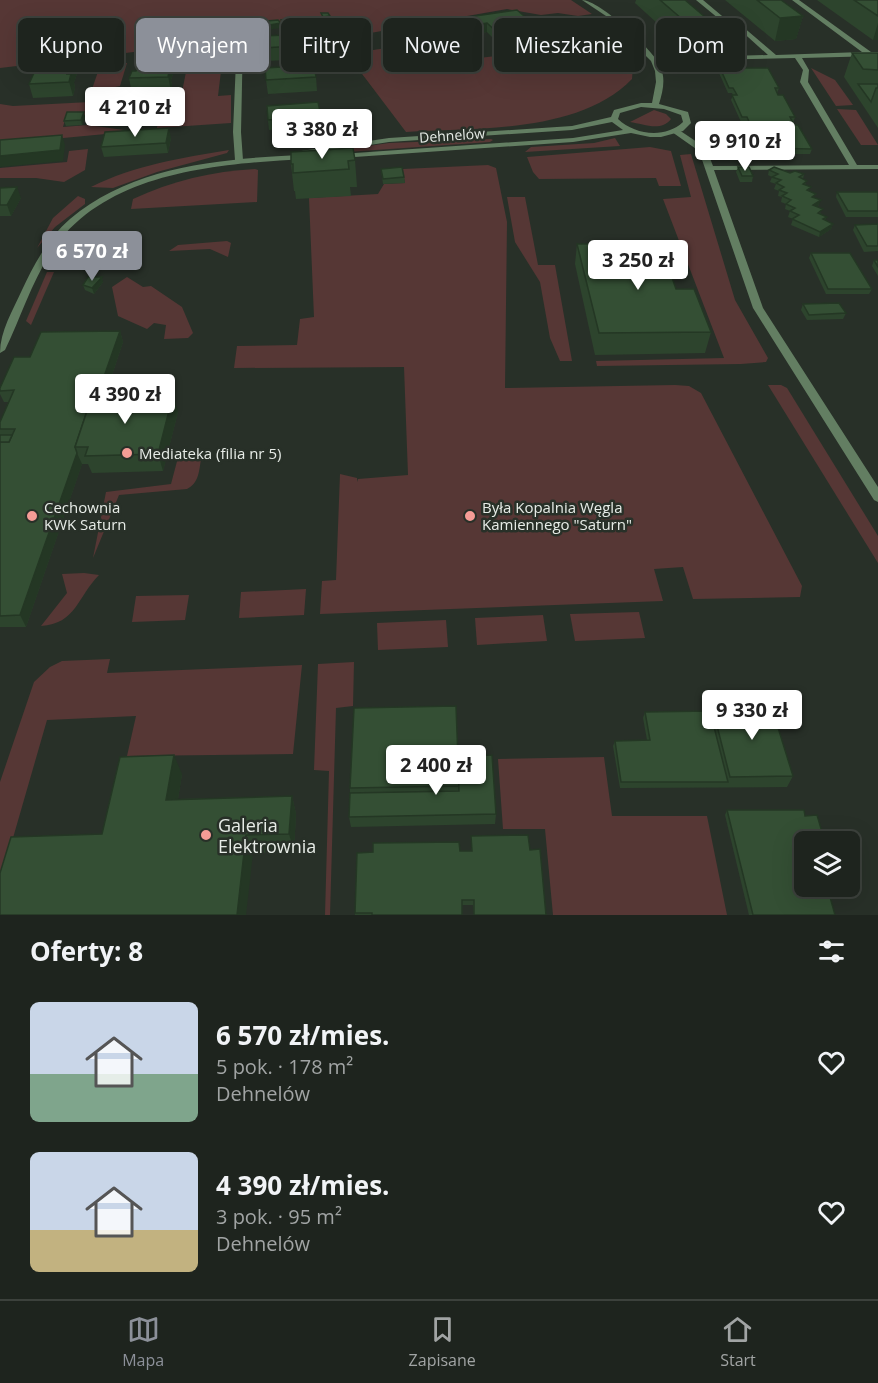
<!DOCTYPE html>
<html lang="pl">
<head>
<meta charset="utf-8">
<style>
	:root { --surface:#1e241e; --page:#2b302b; --text:#f1f3f6; --muted:#a1a4a4; --line:#3c413c; --accent:#8c9099 }
	body { margin:0; font-family:"Open Sans",sans-serif; background:var(--page); color:var(--text); height:100vh; display:flex; flex-direction:column; font-size:22px; white-space:nowrap }
	* { box-sizing:border-box; margin:0 }
	p { font-size:20px; color:var(--muted) }
	.icon { flex:none; width:33px; height:33px; fill:none; stroke:currentColor; stroke-width:2; stroke-linecap:round; stroke-linejoin:round }
	.map { position:relative; height:915px; overflow:hidden }
	.panel { display:flex; flex-direction:column; background:var(--surface); flex:1 }
	.panel>* { flex:none }
	.hud { position:absolute; left:18px; top:18px; width:843px; height:54px; display:flex; gap:12px }
	.fabs { position:absolute; left:794px; top:831px; display:grid; gap:12px }
	.fabs a { display:grid; place-items:center; width:66px; height:66px; border-radius:9px; background:var(--surface); box-shadow:0 6px 24px #0002,0 0 0 2px var(--line); font-size:30px }
	.price { position:absolute; translate:-50% -51px; padding:0 14px; border-radius:6px; background:#fff; color:#222; font-size:20px; line-height:39px; filter:drop-shadow(0 2px 3px #0008) }
	.price::after { content:''; position:absolute; left:50%; top:36px; width:18px; height:14px; margin-left:-9px; background:inherit; clip-path:polygon(0 0,100% 0,50% 100%) }
	.price.active { background:var(--accent); color:#fff }
	ul { padding:0; list-style:none }
	li { display:flex; align-items:center; gap:18px; height:150px; padding:0 30px }
	li span { display:grid; place-items:center; flex:none; width:168px; height:120px; border-radius:9px; color:#555 }
	li>.icon { margin-inline-start:auto }
	span .icon { width:72px; height:72px; fill:#fffc; stroke-width:1 }
	li b { font-size:26px }
	h2 { display:flex; justify-content:space-between; align-items:center; height:72px; padding:0 30px; font-size:26px }
	.chip { padding:0 21px; border-radius:9px; background:var(--surface); box-shadow:0 6px 24px #0002,0 0 0 2px var(--line); font-size:21px; line-height:54px }
	.chip.active { background:var(--accent); color:#fff }
	.tabs { display:flex; justify-content:space-around; align-items:center; height:84px; border-top:2px solid var(--line); background:var(--surface); font-size:16px; color:var(--muted) }
	.tabs a { display:grid; justify-items:center; gap:3px }
	.tabs .active { color:var(--accent) }
	.map>svg:first-child { display:block }
	.green { fill:#563735 }
	.lines { fill:none; stroke-linecap:round; stroke-linejoin:round }
	.minor { fill:#637e62; fill-rule:evenodd }
	.tertiary { fill:#637e62; fill-rule:evenodd }
	.wall { fill:#2d442d }
	.shaded-wall { fill:#243724 }
	.building { fill:#344f34; stroke:#243724; stroke-width:1.5 }
	.poi-dot { fill:#f59c96; stroke:#283028; stroke-width:2 }
	.labels { text-anchor:middle; dominant-baseline:central; stroke-width:5; stroke-linejoin:round; paint-order:stroke }
	.far-street-label { font-size:14px; fill:#e7ece7; stroke:#283028 }
	.poi-label { font-size:15px; fill:#e7ece7; stroke:#283028; text-anchor:start }
	.near-poi-label { font-size:18px; fill:#e7ece7; stroke:#283028; text-anchor:start }
</style>
</head>
<body>
<div class="map">
<svg width="878" height="915" viewBox="0 0 878 915">
	<rect width="100%" height="100%" fill="#283028"/>
	<g class="green">
		<path d="M 0,0 L 571,0 L 592,14 L 578,16 L 558,13 L 541,15 L 507,9 L 336,39 L 330,28 L 335,22 L 334,17 C 302,19 272,21 241,32 L 243,36 L 213,40 L 209,43 L 0,68 Z"/>
		<path d="M 606,35 L 608,48 L 633,66 L 632,79 C 578,134 478,127 406,132 L 347,54 L 406,45 L 427,64 L 505,55 L 557,47 L 574,38 Z"/>
		<polygon points="666,42 714,49 712,55 680,56"/>
		<path d="M 211,51 C 228,52 234,51 233,70 L 221,71 L 218,96 L 231,95 L 231,123 L 157,128 L 158,121 L 170,120 L 173,111 L 101,114 L 106,101 L 181,97 L 189,57 Z"/>
		<polygon points="101,63 127,63 120,86 91,92"/>
		<polygon points="811,68 835,80 853,105 836,106"/>
		<polygon points="90,102 86,115 66,116 63,127 88,125 124,130 116,133 0,144 0,104 13,106"/>
		<polygon points="837,109 856,110 878,145 861,145"/>
		<path d="M 654,110 L 666,114 L 671,119 C 661,132 644,124 630,122 Z"/>
		<polygon points="615,138 620,146 525,152 531,147 594,143"/>
		<polygon points="491,139 493,140 490,142 304,155 389,143"/>
		<polygon points="650,147 671,151 681,186 659,186 656,178 539,179 533,172 527,157"/>
		<polygon points="88,149 85,170 64,182 36,178 0,178 0,168 67,162 69,151"/>
		<path d="M 229,150 L 227,153 L 157,172 L 113,188 L 91,187 C 135,165 181,158 229,150 Z"/>
		<polygon points="691,154 735,300 768,358 766,362 741,364 597,366 596,361 724,358 663,199 691,197 680,155"/>
		<polygon points="488,165 496,168 507,222 505,388 675,385 689,386 701,393 802,586 800,597 693,599 683,567 654,569 663,601 320,614 322,581 336,580 340,474 357,478 357,482 358,479 408,475 404,367 234,368 237,346 297,345 300,319 314,317 309,198 378,194 384,184 405,183 403,172 382,170"/>
		<path d="M 255,169 L 258,170 L 257,202 L 131,209 L 133,199 C 171,181 213,171 255,169 Z"/>
		<polygon points="78,196 85,199 85,204 55,227 37,248 53,218"/>
		<polygon points="507,197 525,197 538,265 555,265 572,361 560,361 550,338 540,282 515,242"/>
		<polygon points="227,241 231,243 228,257 210,249 169,251 178,245"/>
		<polygon points="47,272 54,272 31,325 26,321"/>
		<polygon points="127,277 143,287 151,286 182,307 193,333 188,338 164,339 166,325 154,323 147,329 118,316 112,287"/>
		<polygon points="768,385 781,385 787,388 878,536 878,563"/>
		<path d="M 203,449 L 199,456 L 201,459 C 199,471 199,483 187,489 L 119,495 L 93,558 L 106,492 L 171,484 L 180,450 Z"/>
		<path d="M 84,573 L 99,575 C 78,596 76,624 41,626 L 67,593 L 62,574 Z"/>
		<polygon points="306,589 304,615 239,618 241,592"/>
		<polygon points="189,595 185,620 132,622 136,596"/>
		<polygon points="639,612 645,638 575,641 570,614"/>
		<polygon points="543,615 547,641 477,645 475,618"/>
		<polygon points="446,620 448,647 378,650 377,623"/>
		<polygon points="110,659 107,673 302,665 293,754 127,756 136,716 47,720 0,883 0,782 34,682 50,667 62,661"/>
		<polygon points="354,662 353,706 336,708 330,915 325,915 329,771 314,770 318,664"/>
		<polygon points="604,757 612,816 707,816 727,915 553,915 545,829 503,829 498,759"/>
	</g>
	<g class="lines">
		<g class="minor">
			<polygon points="696,0 703,0 728,21 742,26 776,55 862,52 792,0 799,0 871,52 878,52 878,56 802,58 809,70 808,82 857,165 878,165 878,169 714,170 763,308 878,487 878,502 874,500 753,308 699,151 672,132 679,130 706,148 713,166 849,165 800,82 803,70 795,58 652,61 651,60 654,58 768,55 738,28 724,23"/>
			<polygon points="240,35 243,37 241,132 243,160 239,162 235,160 233,132 237,37"/>
		</g>
		<path class="tertiary" d="M 582,0 C 599,0 654,50 660,66 C 666,78 663,91 659,104 L 688,112 L 691,123 L 683,131 L 661,137 L 650,137 L 631,133 L 573,142 L 340,158 L 336,156 L 340,154 L 573,138 L 623,130 L 612,122 L 572,130 L 389,142 L 306,155 L 309,157 L 305,159 C 219,164 105,171 52,251 C 32,281 21,317 5,350 L 0,353 C 0,331 13,310 22,290 C 34,264 49,237 70,219 C 132,166 221,159 299,155 L 297,153 L 301,151 L 389,138 L 572,126 L 611,117 L 614,110 L 641,103 L 652,103 L 656,82 L 655,71 L 651,61 L 606,16 ZM 641,107 L 664,109 L 681,115 L 683,122 C 665,139 635,135 618,119 L 620,113 Z"/>
	</g>
	<g class="wall">
		<polygon points="636,0 685,0 705,17 701,40 678,42 635,3"/>
		<polygon points="725,0 781,0 803,16 796,39 775,41"/>
		<polygon points="817,0 878,0 878,40 873,40"/>
		<polygon points="475,16 537,27 545,30 544,39 514,43 514,44 502,47 487,32 481,33 475,25"/>
		<polygon points="422,23 457,37 462,51 445,54 428,41 428,39 422,32"/>
		<polygon points="724,27 740,35 729,36 723,31"/>
		<polygon points="309,34 312,59 265,61 263,48"/>
		<polygon points="174,48 177,62 171,80 172,85 171,91 132,93 129,78 136,71 137,65 136,57"/>
		<polygon points="79,53 83,67 81,74 77,74 74,82 75,88 73,96 33,98 29,84"/>
		<polygon points="852,53 878,53 878,128 844,77"/>
		<polygon points="720,68 779,88 777,93 795,117 793,123 812,149 810,154 757,154 746,129 747,124 746,122 741,122 731,100 733,95 732,93 728,93 719,73"/>
		<polygon points="316,77 317,91 268,94 266,80"/>
		<polygon points="168,106 169,111 167,120 153,120 153,125 129,125 129,122 108,123 107,117"/>
		<polygon points="321,116 322,126 269,130 268,120"/>
		<polygon points="85,117 82,125 66,126 64,121"/>
		<polygon points="171,138 168,153 104,157 101,147"/>
		<polygon points="355,160 357,187 350,187 351,196 296,199 295,191 294,191 291,164"/>
		<polygon points="738,167 753,176 752,182 740,182 736,172"/>
		<polygon points="381,169 404,177 405,183 383,184"/>
		<polygon points="769,170 804,174 803,179 810,192 815,198 819,205 817,206 821,214 827,217 825,220 833,224 831,229 819,237 791,225 793,219 788,217 790,211 785,209 786,204 781,202 782,197 778,196 779,191 774,189 776,184 770,182 772,177 768,175"/>
		<polygon points="0,188 21,198 11,216 0,216"/>
		<polygon points="837,192 878,192 878,217 846,217 836,197"/>
		<polygon points="878,224 878,251 864,252 853,230 855,225"/>
		<polygon points="577,244 676,289 711,332 705,353 595,355 575,264"/>
		<polygon points="811,253 872,289 869,294 826,294 809,258"/>
		<polygon points="874,260 878,260 878,276 872,266"/>
		<polygon points="103,282 94,294 85,290 83,285"/>
		<polygon points="803,304 846,313 843,319 807,320 801,310"/>
		<polygon points="120,331 123,342 102,405 178,412 163,471 92,473 88,464 82,464 26,627 0,627 0,422 9,402 4,402 0,394 0,388 30,357"/>
		<polygon points="712,706 793,776 787,787 620,788 613,746 615,741 647,740 643,718 645,712 710,711"/>
		<polygon points="458,756 496,814 495,824 351,827 349,817 350,793 350,788"/>
		<polygon points="182,774 178,799 292,796 296,814 294,851 253,853 102,834"/>
		<polygon points="727,810 804,842 835,915 749,915 725,815"/>
		<polygon points="471,836 530,850 546,915 474,915 473,905 462,905 462,915 355,915 355,913 460,851 471,851"/>
	</g>
	<g class="shaded-wall">
		<polygon points="330,16 330,21 323,22 323,17"/>
		<polygon points="803,16 796,39 775,41 780,18"/>
		<polygon points="705,17 701,40 678,42 682,19"/>
		<polygon points="281,23 281,28 259,31 258,27"/>
		<polygon points="300,23 301,28 284,30 283,25"/>
		<polygon points="487,23 487,32 481,33 481,24"/>
		<polygon points="878,23 878,40 873,40"/>
		<polygon points="545,30 544,39 514,43 514,44 502,47 502,37 513,34"/>
		<polygon points="741,30 740,35 729,36 730,31"/>
		<polygon points="457,35 457,42 462,42 462,51 445,54 445,44 455,36"/>
		<polygon points="174,48 177,62 171,80 172,85 171,91 167,71"/>
		<polygon points="79,53 83,67 81,74 77,60"/>
		<polygon points="73,60 77,74 74,82 75,88 73,96 67,74"/>
		<polygon points="168,106 169,111 167,120 166,114"/>
		<polygon points="84,112 85,117 82,125 81,120"/>
		<polygon points="169,128 171,138 168,153 166,143"/>
		<polygon points="62,135 65,145 63,161 0,167 0,156"/>
		<polygon points="17,187 21,198 11,216 7,205"/>
		<polygon points="821,200 819,205 811,210 813,205"/>
		<polygon points="833,224 831,229 819,237 820,232"/>
		<polygon points="102,277 103,282 94,294 92,288"/>
		<polygon points="120,331 123,342 88,447 79,447"/>
		<polygon points="173,395 178,412 163,471 158,454"/>
		<polygon points="77,453 82,464 26,627 20,615"/>
		<polygon points="174,755 182,774 175,818 166,800"/>
		<polygon points="292,796 296,814 294,851 289,834"/>
		<polygon points="246,835 253,853 246,915 237,915"/>
	</g>
	<g class="building">
		<polygon points="660,0 685,0 705,17 682,19"/>
		<polygon points="757,0 781,0 803,16 780,18"/>
		<polygon points="854,0 878,0 878,16"/>
		<polygon points="517,10 537,27 545,30 513,34 514,35 502,37 487,23 481,24 475,16"/>
		<polygon points="321,13 328,13 330,16 323,17"/>
		<polygon points="298,18 300,23 283,25 281,20"/>
		<polygon points="278,20 281,23 258,27 255,22"/>
		<polygon points="434,21 440,23 457,35 455,36 462,42 445,44 428,32 430,32 422,23"/>
		<polygon points="735,26 741,30 730,31 724,27"/>
		<polygon points="309,34 311,45 263,48 263,36"/>
		<polygon points="174,48 167,71 169,71 168,77 129,78 132,71 136,71 140,57 136,57 138,50"/>
		<polygon points="79,53 77,60 73,60 67,74 71,74 69,82 29,84 42,55"/>
		<polygon points="852,53 878,53 878,70 863,69"/>
		<polygon points="314,65 316,77 266,80 265,68"/>
		<polygon points="720,68 768,68 779,88 775,88 778,95 783,95 795,117 790,117 794,125 798,125 812,149 758,148 747,124 750,124 747,117 742,117 732,95 737,95 733,88 729,88"/>
		<polygon points="858,84 878,84 878,88 876,88 871,102"/>
		<polygon points="318,102 321,116 268,120 267,106"/>
		<polygon points="168,106 166,114 152,115 152,119 128,120 129,116 107,117 109,109"/>
		<polygon points="67,112 84,112 81,120 64,121"/>
		<polygon points="169,128 166,143 101,147 105,132"/>
		<polygon points="62,135 60,150 0,156 0,140"/>
		<polygon points="353,148 355,160 348,161 349,169 293,173 293,164 291,164 291,152"/>
		<polygon points="402,167 404,177 383,179 381,169"/>
		<polygon points="738,167 749,167 753,176 742,176"/>
		<polygon points="774,167 790,173 795,171 804,174 799,177 807,181 803,184 811,187 807,190 816,194 812,197 821,200 813,205 823,209 818,213 827,217 823,219 833,224 820,232 792,219 799,215 790,211 795,208 786,204 791,200 782,196 787,193 779,190 784,187 776,183 781,180 772,177 778,174 769,170"/>
		<polygon points="17,187 7,205 0,205 0,188"/>
		<polygon points="837,192 878,192 878,211 848,211"/>
		<polygon points="878,224 878,246 867,246 855,225"/>
		<polygon points="660,243 676,289 694,289 711,332 599,333 577,244"/>
		<polygon points="811,253 850,253 872,289 828,289"/>
		<polygon points="874,260 878,260 878,267"/>
		<polygon points="88,277 102,277 92,288 83,285"/>
		<polygon points="839,303 846,313 809,315 803,304"/>
		<polygon points="120,331 94,405 89,405 75,447 77,453 20,615 0,616 0,442 9,442 15,429 0,429 0,422 14,390 0,391 0,388 14,357 30,357 41,332"/>
		<polygon points="106,395 173,395 158,454 85,456 88,447 75,447 89,405 103,405"/>
		<polygon points="0,435 12,435 9,442 0,442"/>
		<polygon points="771,705 793,776 730,777 712,706"/>
		<polygon points="456,706 459,786 350,788 354,708"/>
		<polygon points="710,711 728,782 621,782 615,741 650,740 645,712"/>
		<polygon points="174,755 166,800 292,796 289,834 246,835 237,915 0,915 0,873 11,837 102,834 120,757"/>
		<polygon points="492,755 496,814 349,817 350,793 459,791 458,756"/>
		<polygon points="727,810 804,810 805,816 817,815 825,842 804,842 804,886 827,886 835,915 753,915"/>
		<polygon points="528,835 530,850 540,849 546,915 474,915 474,900 462,900 462,915 372,915 372,913 355,913 357,853 373,852 373,843 459,842 460,851 472,851 471,836"/>
	</g>
	<g class="poi-dot">
		<circle cx="127" cy="453" r="6"/>
		<circle cx="32" cy="516" r="6"/>
		<circle cx="470" cy="516" r="6"/>
		<circle cx="206" cy="835" r="6"/>
	</g>
	<g class="labels">
		<g class="far-street-label">
			<text transform="translate(452 135) rotate(-4)">Dehnelów</text>
		</g>
		<g class="poi-label">
			<text x="139" y="453">Mediateka (filia nr 5)</text>
			<text x="44" y="507">Cechownia<tspan x="44" dy="17">KWK Saturn</tspan></text>
			<text x="482" y="507">Była Kopalnia Węgla<tspan x="482" dy="17">Kamiennego "Saturn"</tspan></text>
		</g>
		<g class="near-poi-label">
			<text x="218" y="825">Galeria<tspan x="218" dy="21">Elektrownia</tspan></text>
		</g>
	</g>
</svg>
<div class="fabs">
<a><svg class="icon" aria-label="layers" viewBox="0 0 24 24"><path d="M12 4l9 5-9 5-9-5zM3 14l9 5 9-5"/></svg></a>
</div>
<b class="price" style="left:135px;top:138px">4 210 zł</b>
<b class="price" style="left:322px;top:160px">3 380 zł</b>
<b class="price" style="left:745px;top:172px">9 910 zł</b>
<b class="price active" style="left:92px;top:282px">6 570 zł</b>
<b class="price" style="left:638px;top:291px">3 250 zł</b>
<b class="price" style="left:125px;top:425px">4 390 zł</b>
<b class="price" style="left:752px;top:741px">9 330 zł</b>
<b class="price" style="left:436px;top:796px">2 400 zł</b>
<div class="hud">
<a class="chip">Kupno</a>
<a class="chip active">Wynajem</a>
<a class="chip">Filtry</a>
<a class="chip">Nowe</a>
<a class="chip">Mieszkanie</a>
<a class="chip">Dom</a>
</div>
</div>
<section class="panel">
<h2>Oferty: 8<svg class="icon" aria-label="filters" viewBox="0 0 24 24"><path d="M4 7h16M4 17h16"/><circle cx="9" cy="7" r="2"/><circle cx="15" cy="17" r="2"/></svg></h2>
<ul>
<li><span style="background:linear-gradient(#c9d6e8 60%,#7fa58c 0)"><svg class="icon" aria-label="home" viewBox="0 0 24 24"><path d="M3 11l9-7 9 7M6 9v11h12V9"/></svg></span><div><b>6 570 zł/mies.</b><p>5 pok. · 178 m²</p><p>Dehnelów</p></div><svg class="icon" aria-label="heart" viewBox="0 0 24 24"><path d="M12 20l-8-8c-3-5 5-10 8-4 3-6 11-1 8 4z"/></svg></li>
<li><span style="background:linear-gradient(#c9d6e8 65%,#c2b280 0)"><svg class="icon" aria-label="home" viewBox="0 0 24 24"><path d="M3 11l9-7 9 7M6 9v11h12V9"/></svg></span><div><b>4 390 zł/mies.</b><p>3 pok. · 95 m²</p><p>Dehnelów</p></div><svg class="icon" aria-label="heart" viewBox="0 0 24 24"><path d="M12 20l-8-8c-3-5 5-10 8-4 3-6 11-1 8 4z"/></svg></li>
</ul>
</section>
<nav class="tabs">
<a class="active"><svg class="icon" aria-label="map" viewBox="0 0 24 24"><path d="M3 6l6-2 6 2 6-2v14l-6 2-6-2-6 2zM9 4v14M15 6v14"/></svg>Mapa</a>
<a><svg class="icon" aria-label="saved" viewBox="0 0 24 24"><path d="M7 4h10v16l-5-4-5 4z"/></svg>Zapisane</a>
<a><svg class="icon" aria-label="home" viewBox="0 0 24 24"><path d="M3 11l9-7 9 7M6 9v11h12V9"/></svg>Start</a>
</nav>
</body>
</html>
